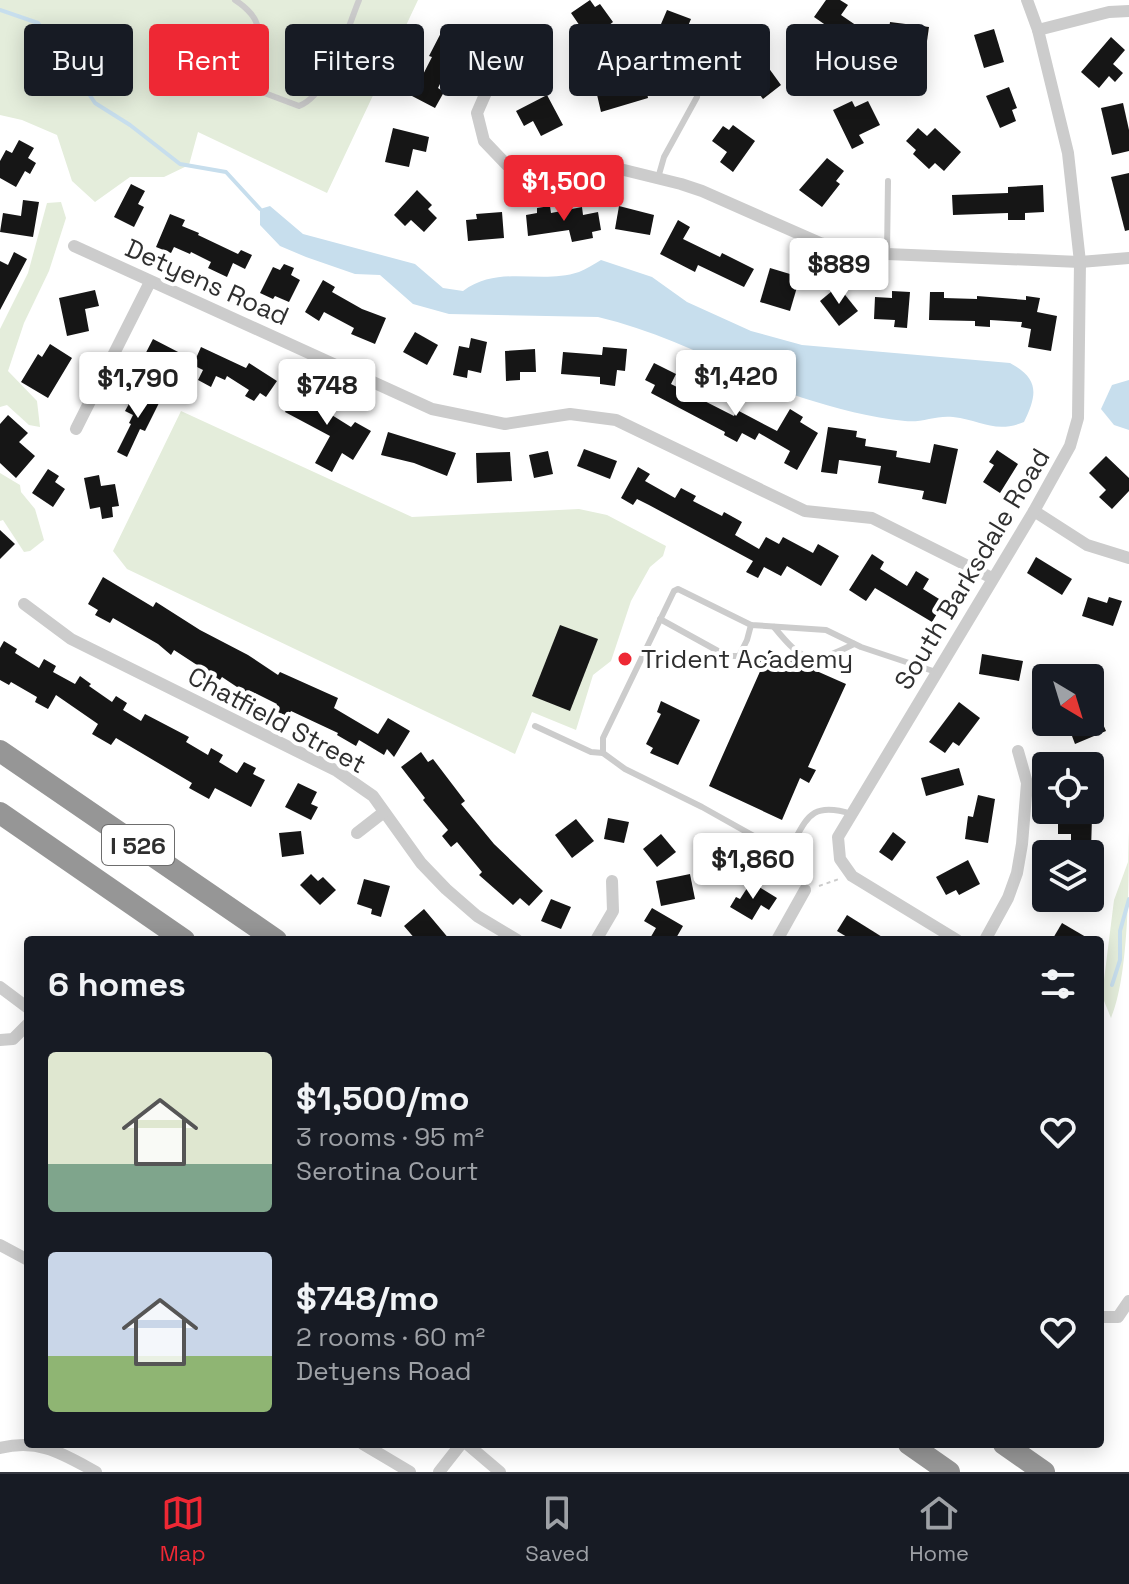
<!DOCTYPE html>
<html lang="en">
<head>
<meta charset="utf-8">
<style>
	:root { --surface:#171b24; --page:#20242c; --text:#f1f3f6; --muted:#9ea1a6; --line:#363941; --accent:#ee2834 }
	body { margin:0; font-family:"Space Grotesk",sans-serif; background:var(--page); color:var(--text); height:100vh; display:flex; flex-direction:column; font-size:30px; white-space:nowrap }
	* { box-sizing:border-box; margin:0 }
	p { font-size:26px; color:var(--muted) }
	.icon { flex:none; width:44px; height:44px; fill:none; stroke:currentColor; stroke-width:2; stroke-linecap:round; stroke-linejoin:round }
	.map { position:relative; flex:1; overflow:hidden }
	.sheet { position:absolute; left:24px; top:936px; width:1080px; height:512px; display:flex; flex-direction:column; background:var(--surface); border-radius:8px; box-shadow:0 4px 20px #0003 }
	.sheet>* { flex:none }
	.top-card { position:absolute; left:24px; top:24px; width:1082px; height:72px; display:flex; gap:16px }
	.needle { width:52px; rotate:142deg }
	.fabs { position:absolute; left:1032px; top:664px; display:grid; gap:16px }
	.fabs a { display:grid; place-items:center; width:72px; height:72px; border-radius:8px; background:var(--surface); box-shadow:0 4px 20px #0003; font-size:40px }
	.price { position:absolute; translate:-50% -68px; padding:0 18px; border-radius:8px; background:#fff; color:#222; font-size:26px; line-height:52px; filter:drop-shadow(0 2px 4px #0008) }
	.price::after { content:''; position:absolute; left:50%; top:48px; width:24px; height:18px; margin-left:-12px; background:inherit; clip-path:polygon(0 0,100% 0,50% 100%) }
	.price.active { background:var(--accent); color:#fff }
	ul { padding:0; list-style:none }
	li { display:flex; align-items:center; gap:24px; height:200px; padding:0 24px }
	li span { display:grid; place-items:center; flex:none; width:224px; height:160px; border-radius:8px; color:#555 }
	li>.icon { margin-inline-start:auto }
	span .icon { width:96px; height:96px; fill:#fffc; stroke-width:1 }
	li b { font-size:34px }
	h2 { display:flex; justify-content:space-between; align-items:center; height:96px; padding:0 24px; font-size:34px }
	.tag { padding:0 28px; border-radius:8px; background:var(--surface); box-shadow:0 4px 20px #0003; font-size:28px; line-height:72px }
	.tag.active { background:var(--accent); color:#fff }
	.tabs { display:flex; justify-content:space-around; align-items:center; height:112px; border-top:2px solid var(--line); background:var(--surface); font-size:22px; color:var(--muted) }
	.tabs a { display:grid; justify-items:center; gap:4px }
	.tabs .active { color:var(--accent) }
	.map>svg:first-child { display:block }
	.green { fill:#e4eddb }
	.water { fill:#c7deed }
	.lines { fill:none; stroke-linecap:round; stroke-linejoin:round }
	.stream { stroke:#c7deed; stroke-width:4 }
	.building { fill:#161616 }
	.path { stroke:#ccc; stroke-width:2; stroke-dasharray:4 4; stroke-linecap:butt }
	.service { stroke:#ccc; stroke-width:6 }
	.minor { stroke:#ccc; stroke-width:12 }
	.motorway { stroke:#969696; stroke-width:22 }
	.poi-dot { fill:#ee2834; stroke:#fff; stroke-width:3 }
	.labels { text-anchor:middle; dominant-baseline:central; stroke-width:8; stroke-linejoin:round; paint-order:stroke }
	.shield { fill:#fff; stroke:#6d6d6d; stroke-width:2 }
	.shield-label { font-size:24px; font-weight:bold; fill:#2f2f2f }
	.street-label { font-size:26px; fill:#2f2f2f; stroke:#fff }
	.poi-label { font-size:26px; fill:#2f2f2f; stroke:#fff; text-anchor:start }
</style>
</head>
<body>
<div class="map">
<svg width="1129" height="1472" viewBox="0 0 1129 1472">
	<rect width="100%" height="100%" fill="#fff"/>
	<g class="green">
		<polygon points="0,0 418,0 327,193 198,132 189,165 164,177 130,177 95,202 72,181 57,135 22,120 0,115"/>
		<polygon points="61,202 66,218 49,271 24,323 8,371 37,401 40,427 29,425 7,405 0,407 0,329 28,273 47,203"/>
		<polygon points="181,411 412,517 579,509 607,515 666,546 663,556 650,567 631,601 611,661 593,675 576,730 532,712 515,754 127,569 113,551"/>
		<polygon points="0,473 20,485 21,492 35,509 44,540 30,551 24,552 3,520 0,521"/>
		<path d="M 1129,830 C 1129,880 1129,977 1111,1018 L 1102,996 L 1114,900 L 1128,862 Z"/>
	</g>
	<g class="water">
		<path d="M 270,206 L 303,234 L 415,264 L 443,288 L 463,291 C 500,264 539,285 579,272 C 586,269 594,264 601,260 L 652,277 L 687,302 L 751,331 L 802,345 L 1010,363 C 1040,379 1037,395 1024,422 C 995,434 981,420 953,417 C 936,415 922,423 905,421 C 871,418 836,408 803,398 C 784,392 765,382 747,374 C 698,352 650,329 598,317 L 449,314 L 413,304 L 380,275 L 355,274 L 306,257 L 280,246 L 260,225 L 260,209 Z"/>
		<polygon points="1129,380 1129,430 1114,425 1101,409 1112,385"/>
	</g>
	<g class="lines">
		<g class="stream">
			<polyline points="0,10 38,23 66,59 95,103 130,125 180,164 226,172 260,209"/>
			<polyline points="1112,985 1120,960 1120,931 1129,899"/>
		</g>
	</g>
	<g class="building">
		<polygon points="590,0 595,7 600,4 613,22 608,26 614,35 595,48 571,13"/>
		<polygon points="826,0 840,0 848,5 841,15 860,28 850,42 814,17"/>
		<polygon points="667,10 691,19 688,26 696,30 689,46 673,39 668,51 652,45"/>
		<polygon points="890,22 929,27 926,48 887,43"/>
		<polygon points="444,27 468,39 453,68 449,66 438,88 444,92 435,108 412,96 432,57 429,56"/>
		<polygon points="994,29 1004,62 984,68 974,35"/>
		<polygon points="1111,37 1125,50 1113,64 1123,73 1115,82 1109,76 1099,88 1081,72"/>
		<polygon points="750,42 781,85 763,99 751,83 747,87 732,67 736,63 731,56"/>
		<polygon points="805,66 814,79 800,90 790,76"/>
		<polygon points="630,78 631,81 644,78 648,98 601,112 595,86"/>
		<polygon points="1009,87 1017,108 1012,110 1016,121 1000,128 986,96"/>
		<polygon points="547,95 563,125 541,136 533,121 524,126 516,111"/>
		<polygon points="852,101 855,107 868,101 880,125 859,135 864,143 852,149 833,110"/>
		<polygon points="1123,103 1129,130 1129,151 1112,155 1101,108"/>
		<polygon points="733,125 755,141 733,172 720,162 727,152 712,141 723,126 729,130"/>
		<polygon points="393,128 429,137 426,152 413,149 409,167 385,162"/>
		<polygon points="918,128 927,136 935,128 961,152 944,171 935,163 929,169 913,154 916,150 906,141"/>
		<polygon points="19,140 34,148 28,158 36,163 30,174 25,171 16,187 0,178 0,161 6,150 12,153"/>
		<polygon points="827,158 844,171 836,181 840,184 822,207 799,190"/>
		<polygon points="1129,173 1129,230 1125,231 1111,177"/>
		<polygon points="131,184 145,191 138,204 144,207 134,227 114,217"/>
		<polygon points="1043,185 1044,212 1025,213 1025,220 1008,220 1008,213 953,215 952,195 1008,193 1008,187"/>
		<polygon points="417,190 432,205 428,209 437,218 424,232 411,220 405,226 394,215"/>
		<polygon points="23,200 39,202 33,237 0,232 3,213 21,216"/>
		<polygon points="550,206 551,213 582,207 583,215 598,212 601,230 592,232 593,238 572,242 569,230 528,236 526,215 537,213 537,208"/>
		<polygon points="619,206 654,215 650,235 615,229"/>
		<polygon points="502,212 504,238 468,241 466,220 477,219 476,214"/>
		<polygon points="170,214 185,220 182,226 199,233 198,235 238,254 241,250 252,255 245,269 233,263 227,277 208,268 211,262 191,252 190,254 174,247 171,253 156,247"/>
		<polygon points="678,220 690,227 683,239 720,257 722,253 754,269 744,287 698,265 695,272 660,254"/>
		<polygon points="14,252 27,259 0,310 0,261 8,265"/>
		<polygon points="284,264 294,268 291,275 300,280 289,302 275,296 273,299 260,293 273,267 280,270"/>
		<polygon points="770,268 800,277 790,311 760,302"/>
		<polygon points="323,280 335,287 332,292 362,309 386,318 375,344 351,334 354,328 324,312 319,321 305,312"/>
		<polygon points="838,286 858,311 839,326 820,301"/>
		<polygon points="95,290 99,306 85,309 89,331 67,336 59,298"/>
		<polygon points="892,291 910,292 907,328 894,327 895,320 874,319 875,297 892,298"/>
		<polygon points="930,292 944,292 944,298 977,299 977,296 1026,300 1026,296 1040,298 1037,312 1057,316 1051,351 1028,347 1031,329 1021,327 1022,322 990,320 990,327 975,326 975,321 929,320"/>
		<polygon points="415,332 438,345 427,365 403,352"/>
		<polygon points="471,338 487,342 481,373 468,370 467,378 453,375 459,346 469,348"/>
		<polygon points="153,339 182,354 172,374 155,365 150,374 138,368"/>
		<polygon points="50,344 72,358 48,398 21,382 38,354 42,357"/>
		<polygon points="201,347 246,368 249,363 277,381 266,397 260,393 254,401 245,396 249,390 227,376 225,380 216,376 211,387 198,380 203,370 193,365"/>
		<polygon points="603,347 627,349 625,371 617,370 615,386 600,384 600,377 561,374 563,352 602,355"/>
		<polygon points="535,349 536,372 520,372 520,380 506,381 505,351"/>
		<polygon points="654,363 676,374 671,384 734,416 737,410 777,431 790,409 803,417 800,422 818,433 797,470 784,463 790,451 759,433 755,440 742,433 737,442 724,435 725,432 651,393 655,385 645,380"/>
		<polygon points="301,383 318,392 315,396 331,405 327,412 351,427 355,422 371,431 353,460 342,453 332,472 315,463 330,436 285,412"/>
		<polygon points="136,391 159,403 145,431 140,429 127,457 117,452 131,424 129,423 133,415 125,411"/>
		<polygon points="8,415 28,433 19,442 35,456 16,478 0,463 0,424"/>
		<polygon points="828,427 857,431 856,437 866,439 865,446 897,451 896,457 930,463 934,444 958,449 946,504 922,499 924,491 878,483 881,466 839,460 837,474 821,472"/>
		<polygon points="388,432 456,453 447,476 414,463 381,455"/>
		<polygon points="584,449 617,461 610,479 577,466"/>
		<polygon points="997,450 1018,464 1000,493 983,482 994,465 989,462"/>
		<polygon points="548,451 553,474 534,478 529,455"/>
		<polygon points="510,452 512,481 477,483 476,453"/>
		<polygon points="1106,456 1129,478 1129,491 1112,509 1099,497 1106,490 1089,473"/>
		<polygon points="638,467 650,474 645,481 675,498 681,488 696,496 693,501 722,516 724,512 742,522 735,535 759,549 766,537 779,544 783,537 813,553 818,544 839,556 821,586 787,566 781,576 764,567 758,578 746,572 753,561 649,505 637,499 633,505 621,498"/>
		<polygon points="48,469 59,476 55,482 65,489 53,507 32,493"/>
		<polygon points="99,475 101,486 115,484 119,506 112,507 113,517 102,519 100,507 90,509 84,478"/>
		<polygon points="0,530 15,544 0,559"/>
		<polygon points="872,554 884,562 880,569 907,586 916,571 929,579 923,589 944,602 932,622 875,588 866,601 849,590"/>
		<polygon points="1036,557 1072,579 1062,595 1027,573"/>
		<polygon points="103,577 153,607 156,602 200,630 248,655 278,675 280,672 338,698 334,708 378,734 388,718 410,731 394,757 387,749 384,755 359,740 356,746 337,735 338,733 291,711 288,717 274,710 277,704 255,693 252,697 222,677 220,680 174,650 171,655 158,644 113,618 110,623 95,615 98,610 88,604"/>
		<polygon points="1088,597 1107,603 1109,597 1122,601 1113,626 1082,616"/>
		<polygon points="560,625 598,639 570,711 532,696"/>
		<polygon points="4,641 17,649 15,653 39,668 44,659 56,666 53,672 75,684 80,676 91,684 89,686 112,702 116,696 127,703 123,710 141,721 145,714 189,737 186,742 208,755 211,748 223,755 219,762 237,773 244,762 256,768 253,774 265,780 251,807 215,788 209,799 189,788 192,783 116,738 111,745 92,734 98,724 56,695 48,709 35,702 37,697 11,682 9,685 0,680 0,648"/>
		<polygon points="769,650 846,684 808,767 816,770 809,783 800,778 782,820 709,786 762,667 751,662 756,653 766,657"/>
		<polygon points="982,654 1023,661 1019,681 979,674"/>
		<polygon points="1090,694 1106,731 1075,744 1069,728 1090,722"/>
		<polygon points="661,701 700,720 678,765 650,753 653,748 646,744 661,714 657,712"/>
		<polygon points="959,702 980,718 959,746 953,742 945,753 929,742"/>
		<polygon points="421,752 428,762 433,759 465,801 461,804 494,844 543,891 529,906 520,898 513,905 479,875 482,872 457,842 451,847 442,836 448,830 423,800 425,798 401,767"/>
		<polygon points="959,768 964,785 926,796 921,778"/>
		<polygon points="298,783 317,792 311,804 318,807 311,820 285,807"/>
		<polygon points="978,795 995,799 988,843 965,839 968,816 973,817"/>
		<polygon points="1058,817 1092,817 1091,850 1071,850 1071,834 1058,834"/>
		<polygon points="608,818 629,822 624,843 604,839"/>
		<polygon points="576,819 594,841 572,858 555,835"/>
		<polygon points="301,831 304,854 282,857 279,833"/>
		<polygon points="893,832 906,842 892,861 879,852"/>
		<polygon points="661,834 676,852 657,867 643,849"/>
		<polygon points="968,860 980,884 959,895 956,890 946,895 936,877"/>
		<polygon points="311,874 318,881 323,877 336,890 320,905 300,885"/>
		<polygon points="690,874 695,899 661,906 656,881"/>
		<polygon points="364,879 390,886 381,917 371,914 372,909 357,904"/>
		<polygon points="751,882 777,898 769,910 761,905 752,920 730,907 736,897 740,899"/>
		<polygon points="551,899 571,907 561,929 541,921"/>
		<polygon points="652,908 683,926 675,940 649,940 656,928 644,921"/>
		<polygon points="424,909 450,940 430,940 426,936 421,940 416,940 404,926"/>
		<polygon points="847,915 887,940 852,940 837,931"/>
		<polygon points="1062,923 1091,940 1052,940"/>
	</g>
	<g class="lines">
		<polyline class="path" points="819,886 839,879"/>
		<g class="service">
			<path d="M 235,0 C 291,37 224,61 254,89 L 299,106 C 329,95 347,29 359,0"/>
			<polyline points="658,178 664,157 697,97"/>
			<polyline points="887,254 888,181"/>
			<polyline points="660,619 727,656 739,656 747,640 751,625"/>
			<path d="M 774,627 C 804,664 812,665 854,644"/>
			<polyline points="535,726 591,752 603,753"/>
			<path d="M 786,855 C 807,821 807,800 852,814"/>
			<polyline points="805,890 800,868 784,853 702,807 625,769 603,753 603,738 674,591 678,589 751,625 826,630 861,647 936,672"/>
		</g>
		<g class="minor">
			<polyline points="1038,30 1109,12 1129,11"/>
			<polyline points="509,40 477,113 484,141 507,165 541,172 565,168 616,168 681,184 702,191 820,243 863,253 1080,262 1129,258"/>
			<polyline points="74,246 432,409 505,424 570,414 616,420 805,511 872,518 992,578"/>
			<polyline points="76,429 150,282"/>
			<polyline points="1034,511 1087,545 1129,558"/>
			<polyline points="24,604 71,639 337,771 373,796 421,863 446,889 477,916 517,940"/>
			<polyline points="357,833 384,812"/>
			<polyline points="596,940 613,911 612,881"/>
			<polyline points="777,940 805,890"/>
			<polyline points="957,940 852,876 840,859 838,837 1034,511 1070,446 1078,418 1080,262 1068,153 1038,30 1027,0"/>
			<polyline points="985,940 1008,898 1017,873 1022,844 1027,783 1018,751"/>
			<polyline points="0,987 28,1008"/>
			<polyline points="0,1040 13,1039 28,1024"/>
			<polyline points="0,1245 28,1260"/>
			<polyline points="1100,1317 1118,1317 1129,1301"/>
			<polyline points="363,1444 410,1472"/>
			<polyline points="467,1444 500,1472"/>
			<path d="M 0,1448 C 39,1438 63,1454 96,1472"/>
			<polyline points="439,1472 461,1444"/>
		</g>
		<g class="motorway">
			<polyline points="0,751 276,940"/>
			<polyline points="0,813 184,940"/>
			<polyline points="909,1444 949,1472"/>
			<polyline points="1004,1444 1044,1472"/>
		</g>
	</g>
	<circle class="poi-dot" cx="625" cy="659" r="8"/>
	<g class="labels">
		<rect class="shield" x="102" y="825" width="72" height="40" rx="6"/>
		<g class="shield-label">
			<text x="138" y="845">I 526</text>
		</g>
		<g class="street-label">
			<text transform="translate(207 282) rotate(24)">Detyens Road</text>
			<text transform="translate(972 569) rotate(-59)">South Barksdale Road</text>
			<text transform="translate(277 720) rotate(28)">Chatfield Street</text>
		</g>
		<g class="poi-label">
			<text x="641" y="659">Trident Academy</text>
		</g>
	</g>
</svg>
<div class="fabs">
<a><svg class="needle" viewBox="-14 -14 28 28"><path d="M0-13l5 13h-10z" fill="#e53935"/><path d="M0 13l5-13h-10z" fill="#9ea1a6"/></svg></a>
<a><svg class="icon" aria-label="locate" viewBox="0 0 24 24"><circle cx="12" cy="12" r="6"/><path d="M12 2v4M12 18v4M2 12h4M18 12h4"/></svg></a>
<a><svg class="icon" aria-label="layers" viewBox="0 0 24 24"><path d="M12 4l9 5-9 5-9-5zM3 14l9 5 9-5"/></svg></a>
</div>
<b class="price active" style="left:564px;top:223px">$1,500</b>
<b class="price" style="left:839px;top:306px">$889</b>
<b class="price" style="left:736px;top:418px">$1,420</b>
<b class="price" style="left:138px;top:420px">$1,790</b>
<b class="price" style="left:327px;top:427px">$748</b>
<b class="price" style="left:753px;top:901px">$1,860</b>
<div class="top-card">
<a class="tag">Buy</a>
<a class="tag active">Rent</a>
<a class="tag">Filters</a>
<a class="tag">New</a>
<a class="tag">Apartment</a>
<a class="tag">House</a>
</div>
<section class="sheet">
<h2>6 homes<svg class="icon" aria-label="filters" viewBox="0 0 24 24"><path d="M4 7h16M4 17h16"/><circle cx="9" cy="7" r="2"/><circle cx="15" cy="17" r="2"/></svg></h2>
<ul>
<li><span style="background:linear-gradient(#dfe7d0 70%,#7fa58c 0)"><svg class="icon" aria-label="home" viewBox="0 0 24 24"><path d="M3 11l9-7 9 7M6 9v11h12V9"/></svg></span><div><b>$1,500/mo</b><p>3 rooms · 95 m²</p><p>Serotina Court</p></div><svg class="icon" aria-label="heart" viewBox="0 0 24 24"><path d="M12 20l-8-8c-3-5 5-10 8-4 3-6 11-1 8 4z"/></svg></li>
<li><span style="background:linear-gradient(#c9d6e8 65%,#8fb573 0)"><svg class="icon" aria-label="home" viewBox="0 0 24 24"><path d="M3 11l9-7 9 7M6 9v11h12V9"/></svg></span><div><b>$748/mo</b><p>2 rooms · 60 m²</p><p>Detyens Road</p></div><svg class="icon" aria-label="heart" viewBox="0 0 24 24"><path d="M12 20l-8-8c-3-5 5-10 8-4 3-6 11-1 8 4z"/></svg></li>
</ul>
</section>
</div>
<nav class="tabs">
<a class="active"><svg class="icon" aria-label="map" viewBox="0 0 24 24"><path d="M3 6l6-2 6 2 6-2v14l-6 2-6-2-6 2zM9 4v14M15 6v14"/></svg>Map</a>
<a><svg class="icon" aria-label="saved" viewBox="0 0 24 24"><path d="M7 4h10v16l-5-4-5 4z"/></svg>Saved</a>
<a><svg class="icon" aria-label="home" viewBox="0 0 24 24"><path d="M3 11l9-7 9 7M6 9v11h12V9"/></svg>Home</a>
</nav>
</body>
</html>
